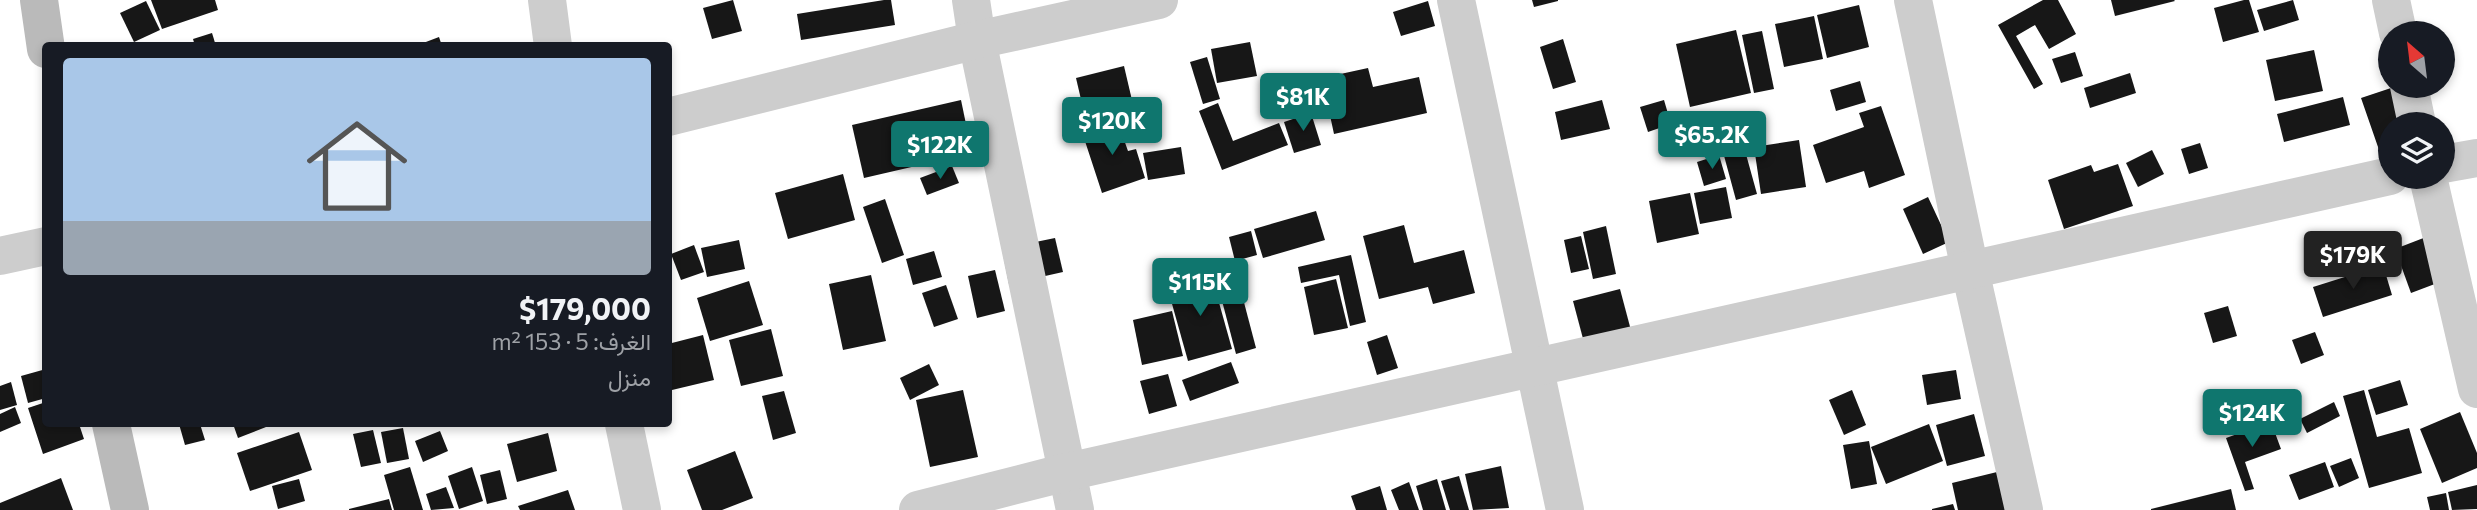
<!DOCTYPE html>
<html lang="ar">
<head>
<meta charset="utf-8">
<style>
	:root { --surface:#171b24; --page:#20242c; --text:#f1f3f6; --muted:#9ea1a6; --line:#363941; --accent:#0f766e }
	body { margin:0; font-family:Commissioner,Vazirmatn,sans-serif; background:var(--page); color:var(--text); direction:rtl; height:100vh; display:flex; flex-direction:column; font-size:26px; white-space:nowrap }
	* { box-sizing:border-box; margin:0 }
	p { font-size:23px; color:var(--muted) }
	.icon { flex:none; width:38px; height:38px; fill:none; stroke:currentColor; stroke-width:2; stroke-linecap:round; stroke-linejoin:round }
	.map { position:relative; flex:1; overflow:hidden; direction:ltr }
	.details { position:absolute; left:42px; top:42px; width:630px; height:385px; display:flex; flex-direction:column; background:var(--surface); border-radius:7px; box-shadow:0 4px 10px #0003; direction:rtl }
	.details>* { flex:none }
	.needle { width:46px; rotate:332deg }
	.buttons { position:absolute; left:2378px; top:21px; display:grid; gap:14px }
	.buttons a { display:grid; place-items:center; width:77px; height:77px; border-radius:50%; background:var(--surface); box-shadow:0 4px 10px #0003; font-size:35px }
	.price { position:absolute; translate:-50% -60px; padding:0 16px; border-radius:7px; background:var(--accent); color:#fff; font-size:23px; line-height:46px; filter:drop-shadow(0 2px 4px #0008) }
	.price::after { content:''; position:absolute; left:50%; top:42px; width:21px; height:16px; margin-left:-10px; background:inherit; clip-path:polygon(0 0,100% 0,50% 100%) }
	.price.current { background:#222; color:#fff }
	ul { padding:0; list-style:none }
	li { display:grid; align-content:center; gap:14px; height:371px; padding:0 21px }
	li+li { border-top:2px solid var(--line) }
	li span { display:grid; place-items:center; height:217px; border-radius:7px; color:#555 }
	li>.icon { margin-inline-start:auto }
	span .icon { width:126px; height:126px; fill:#fffc; stroke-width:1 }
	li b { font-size:30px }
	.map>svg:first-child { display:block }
	.building { fill:#171717 }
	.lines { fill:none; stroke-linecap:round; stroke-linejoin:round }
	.street { stroke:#cdcdcd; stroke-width:38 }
	.secondary { stroke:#bababa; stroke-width:38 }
</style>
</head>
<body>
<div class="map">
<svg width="2477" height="510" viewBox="0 0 2477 510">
	<rect width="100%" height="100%" fill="#fff"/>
	<g class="building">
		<polygon points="151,0 215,0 218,10 162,29"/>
		<polygon points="733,0 742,31 712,39 703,8"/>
		<polygon points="884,0 891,0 895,25 801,40 797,14"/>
		<polygon points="1532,0 1558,0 1558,1 1534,7"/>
		<polygon points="2043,0 2058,0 2076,34 2049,49 2035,25 2016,36 2043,84 2034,89 1998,25"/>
		<polygon points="2111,0 2174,0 2175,1 2115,16"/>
		<polygon points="2244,0 2249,0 2259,32 2223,42 2214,8"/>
		<polygon points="2293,0 2299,20 2264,31 2257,10"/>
		<polygon points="146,1 160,30 134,42 120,13"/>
		<polygon points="1428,1 1435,26 1401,36 1393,12"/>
		<polygon points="1859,5 1869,47 1827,58 1817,15"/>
		<polygon points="1814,16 1823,59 1784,67 1775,24"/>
		<polygon points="1736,30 1751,93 1690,107 1676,44"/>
		<polygon points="1762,31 1774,89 1754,93 1742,35"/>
		<polygon points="212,33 216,46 195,46 193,39"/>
		<polygon points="439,37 442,46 418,46 418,45"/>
		<polygon points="1563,39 1576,82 1553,89 1540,47"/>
		<polygon points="1250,42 1257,76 1217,83 1211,49"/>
		<polygon points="2314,50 2323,91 2275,101 2266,60"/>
		<polygon points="2075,52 2083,76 2061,83 2052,59"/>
		<polygon points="1207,57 1220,99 1203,104 1190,62"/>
		<polygon points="1124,66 1135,113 1087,125 1076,78"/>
		<polygon points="1368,68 1373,87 1419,77 1427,113 1334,134 1322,78"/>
		<polygon points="2130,73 2136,93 2090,108 2084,88"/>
		<polygon points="1860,81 1866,102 1836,111 1830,90"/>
		<polygon points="2391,88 2404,124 2390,124 2390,169 2386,170 2361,98"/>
		<polygon points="2343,97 2350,125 2284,142 2277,114"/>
		<polygon points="961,100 972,153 864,178 852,125"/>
		<polygon points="1602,100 1610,129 1561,140 1555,112"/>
		<polygon points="1664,100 1671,124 1648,132 1640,107"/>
		<polygon points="1218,103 1233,141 1279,123 1288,145 1222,170 1199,111"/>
		<polygon points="1881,106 1905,175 1869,188 1864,171 1826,183 1813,145 1864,127 1859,113"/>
		<polygon points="1311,113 1321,145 1294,153 1284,122"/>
		<polygon points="1117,120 1128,151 1136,149 1145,178 1102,193 1082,132"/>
		<polygon points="1799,140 1806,187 1761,194 1754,147"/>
		<polygon points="2200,143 2208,168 2189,174 2181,149"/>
		<polygon points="1181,147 1185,174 1148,180 1143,153"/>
		<polygon points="1744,147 1757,194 1736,200 1723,152"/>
		<polygon points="2152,150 2164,174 2138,187 2126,163"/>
		<polygon points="1719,155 1726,179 1704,186 1697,162"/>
		<polygon points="2118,164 2133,206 2064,229 2048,180 2091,165 2094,172"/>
		<polygon points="952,166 959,183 927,195 920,178"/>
		<polygon points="843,174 855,220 788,239 775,193"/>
		<polygon points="1726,187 1732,218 1700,224 1694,193"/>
		<polygon points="1690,193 1699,234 1657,243 1649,201"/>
		<polygon points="1928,197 1949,242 1923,254 1903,209"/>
		<polygon points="885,199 904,255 882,263 863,207"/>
		<polygon points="1316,211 1325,240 1263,258 1254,229"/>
		<polygon points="1404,225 1414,263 1464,250 1475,293 1433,304 1428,287 1379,299 1363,236"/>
		<polygon points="1606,226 1616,274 1593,279 1583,232"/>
		<polygon points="1251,231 1257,255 1235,261 1229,237"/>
		<polygon points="2439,232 2456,276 2411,293 2395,249"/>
		<polygon points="1581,236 1589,269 1571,273 1564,240"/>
		<polygon points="1055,238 1063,272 1009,284 1002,249"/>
		<polygon points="739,240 745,269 707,277 701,248"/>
		<polygon points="694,245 704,272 681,280 671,254"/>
		<polygon points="934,251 942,277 913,285 906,259"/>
		<polygon points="1351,255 1366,322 1350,326 1339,275 1301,283 1298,267"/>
		<polygon points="2383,265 2392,295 2323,317 2313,287"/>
		<polygon points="995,270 1005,311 977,318 968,276"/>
		<polygon points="1236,272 1256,348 1236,354 1216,278"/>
		<polygon points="1211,274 1232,349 1188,361 1167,286"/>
		<polygon points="871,275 886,341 843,350 829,284"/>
		<polygon points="1336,279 1348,328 1314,335 1304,287"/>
		<polygon points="749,281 763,325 710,341 697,298"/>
		<polygon points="946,285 958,319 934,327 922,293"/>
		<polygon points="1620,289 1633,338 1586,350 1573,301"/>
		<polygon points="2228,306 2237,336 2213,343 2204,313"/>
		<polygon points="1172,311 1183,356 1142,365 1133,320"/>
		<polygon points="771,329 783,376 741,386 729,340"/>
		<polygon points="2315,332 2324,355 2301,364 2292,340"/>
		<polygon points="703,335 714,380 672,390 668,375 668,344"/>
		<polygon points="1387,335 1398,368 1377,375 1367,342"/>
		<polygon points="1231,362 1239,383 1190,401 1182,380"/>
		<polygon points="929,364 939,385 910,400 900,378"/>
		<polygon points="46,369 46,398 28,403 21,376"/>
		<polygon points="1956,370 1961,399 1927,405 1922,375"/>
		<polygon points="1168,374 1177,406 1149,414 1140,381"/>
		<polygon points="2400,380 2408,405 2376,415 2368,390"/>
		<polygon points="11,382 17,405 0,410 0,386"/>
		<polygon points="963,390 978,457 930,467 916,400"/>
		<polygon points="1852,390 1866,425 1844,435 1829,400"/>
		<polygon points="2364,390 2377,437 2409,428 2422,473 2369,488 2343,396"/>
		<polygon points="784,391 796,433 773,440 762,396"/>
		<polygon points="46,402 46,424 79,424 84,439 43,454 28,408"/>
		<polygon points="2334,402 2340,416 2307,433 2300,419"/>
		<polygon points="15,407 21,423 0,432 0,414"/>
		<polygon points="2460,412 2477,453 2477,468 2442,483 2420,429"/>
		<polygon points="1974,414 1985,456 1947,466 1936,425"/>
		<polygon points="2271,422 2281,449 2245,462 2254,489 2245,491 2226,438"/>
		<polygon points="179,424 200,424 205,440 185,445"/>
		<polygon points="233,424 265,424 266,427 238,438"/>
		<polygon points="1929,424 1943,461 1886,484 1871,447"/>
		<polygon points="403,428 409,459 387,463 381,432"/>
		<polygon points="373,430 381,463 361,467 353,434"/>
		<polygon points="440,431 448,451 423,462 415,441"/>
		<polygon points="299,432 312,470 250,491 237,453"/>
		<polygon points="548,433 557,471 517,482 507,444"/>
		<polygon points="1869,441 1877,484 1851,489 1843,445"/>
		<polygon points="735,451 753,498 722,510 702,510 687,470"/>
		<polygon points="2351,458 2359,478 2339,487 2330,466"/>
		<polygon points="2325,462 2334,487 2299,500 2289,475"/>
		<polygon points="1501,466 1509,508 1473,510 1465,474"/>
		<polygon points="410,467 423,510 394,510 384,475"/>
		<polygon points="472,467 483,501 459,509 448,476"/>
		<polygon points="500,470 507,499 487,504 480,475"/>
		<polygon points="1997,472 2006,510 1958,510 1952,483"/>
		<polygon points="1459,476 1469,510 1450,510 1441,481"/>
		<polygon points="61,478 73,510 0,510 0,503"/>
		<polygon points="299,479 305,501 278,509 272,486"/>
		<polygon points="1437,479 1446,510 1423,510 1416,486"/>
		<polygon points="1409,482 1419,510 1399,510 1391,490"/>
		<polygon points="2477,485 2477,509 2452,510 2448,492"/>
		<polygon points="1380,486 1387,510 1356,510 1351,496"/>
		<polygon points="446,487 454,508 431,510 426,494"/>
		<polygon points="2231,489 2236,510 2151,510 2151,509"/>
		<polygon points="568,490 575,510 520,510 518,506"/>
		<polygon points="2446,493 2449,510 2430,510 2427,497"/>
		<polygon points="389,499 392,510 349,510 349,509"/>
		<polygon points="1953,504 1955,510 1932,510 1932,509"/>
	</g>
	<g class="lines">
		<g class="street">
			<polyline points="547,0 553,46"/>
			<polyline points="971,0 977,40 1075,510"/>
			<polyline points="1456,0 1565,510"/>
			<polyline points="1913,0 1970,270 2024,510"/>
			<polyline points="2391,0 2398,33"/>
			<polyline points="2409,86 2417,124"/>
			<polyline points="668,117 977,40 1159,0"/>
			<polyline points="2443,164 2477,158"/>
			<polyline points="2428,177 2477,389"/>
			<polyline points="0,256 46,246"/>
			<polyline points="624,424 642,510"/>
			<polyline points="918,510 1067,472 2390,176"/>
		</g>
		<g class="secondary">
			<polyline points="39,0 46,49"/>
			<polyline points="111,424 130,510"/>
		</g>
	</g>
</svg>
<div class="buttons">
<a><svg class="needle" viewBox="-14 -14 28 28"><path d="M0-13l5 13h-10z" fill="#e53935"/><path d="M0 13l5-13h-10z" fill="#9ea1a6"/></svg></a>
<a><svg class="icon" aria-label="layers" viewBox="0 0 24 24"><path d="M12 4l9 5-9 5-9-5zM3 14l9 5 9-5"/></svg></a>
</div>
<b class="price" style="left:1303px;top:133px">$81K</b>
<b class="price" style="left:1112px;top:157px">$120K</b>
<b class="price" style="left:1712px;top:171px">$65.2K</b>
<b class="price" style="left:940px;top:181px">$122K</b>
<b class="price current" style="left:2353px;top:291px">$179K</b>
<b class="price" style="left:1200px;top:318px">$115K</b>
<b class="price" style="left:2252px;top:449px">$124K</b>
<section class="details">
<ul>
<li><span style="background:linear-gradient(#a9c7e8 75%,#9aa5b1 0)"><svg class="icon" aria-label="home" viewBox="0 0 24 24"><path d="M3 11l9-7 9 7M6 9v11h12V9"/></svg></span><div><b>$179,000</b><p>الغرف: 5 · 153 m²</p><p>منزل</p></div></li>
</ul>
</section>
</div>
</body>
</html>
